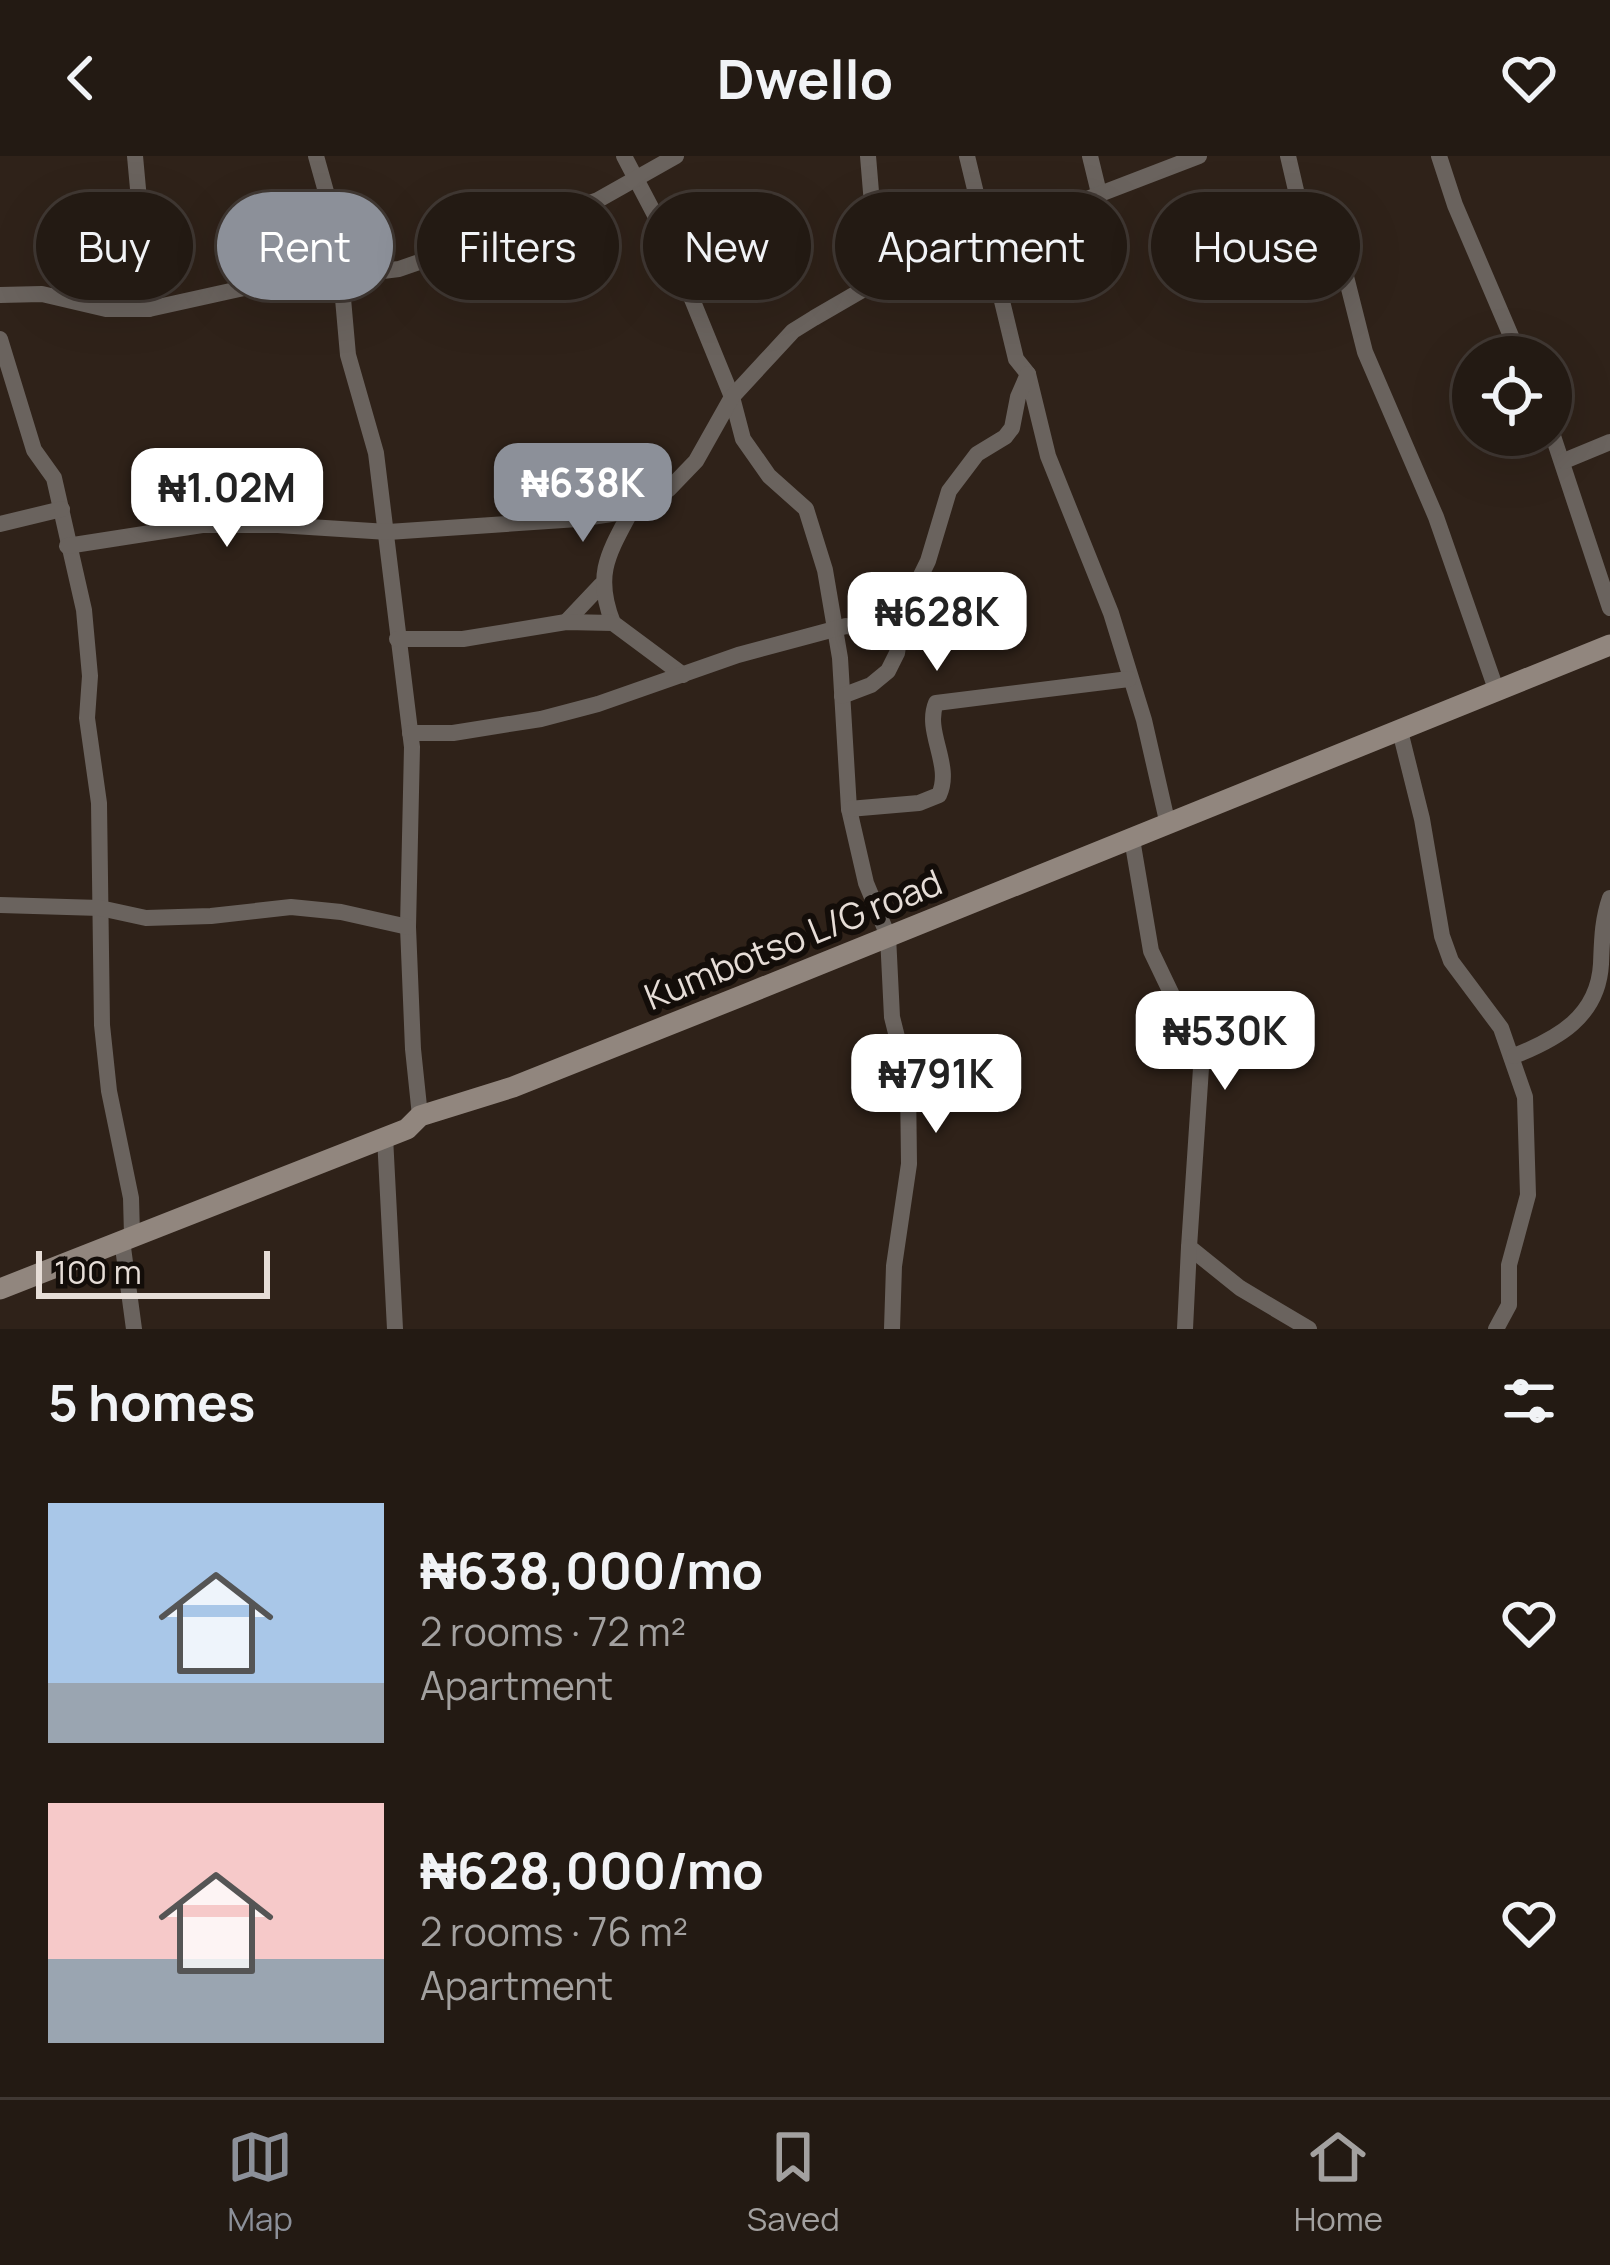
<!DOCTYPE html>
<html lang="en">
<head>
<meta charset="utf-8">
<style>
	:root { --surface:#231a13; --page:#2f2721; --text:#f1f3f6; --muted:#a3a1a0; --line:#403833; --accent:#8c9099 }
	body { margin:0; font-family:Manrope,sans-serif; background:var(--page); color:var(--text); height:100vh; display:flex; flex-direction:column; font-size:45px; white-space:nowrap }
	* { box-sizing:border-box; margin:0 }
	p { font-size:39px; color:var(--muted) }
	.icon { flex:none; width:66px; height:66px; fill:none; stroke:currentColor; stroke-width:2; stroke-linecap:round; stroke-linejoin:round }
	.map { position:relative; height:1173px; overflow:hidden }
	.panel { display:flex; flex-direction:column; background:var(--surface); flex:1 }
	.panel>* { flex:none }
	.top-card { position:absolute; left:36px; top:36px; width:1539px; height:108px; display:flex; gap:24px }
	.fabs { position:absolute; left:1452px; top:180px; display:grid; gap:24px }
	.fabs a { display:grid; place-items:center; width:120px; height:120px; border-radius:50%; background:var(--surface); box-shadow:0 12px 48px #0002,0 0 0 3px var(--line); font-size:60px }
	.scale { position:absolute; left:36px; bottom:30px; width:234px; box-sizing:border-box; padding-left:12px; border:6px solid #e6ddd7; border-top:0; font-size:33px; line-height:42px; white-space:nowrap; color:#e6ddd7; -webkit-text-stroke:9px #130d09; paint-order:stroke }
	.price { position:absolute; translate:-50% -102px; padding:0 27px; border-radius:24px; background:#fff; color:#222; font-size:39px; line-height:78px; filter:drop-shadow(0 3px 6px #0008) }
	.price::after { content:''; position:absolute; left:50%; top:72px; width:36px; height:27px; margin-left:-18px; background:inherit; clip-path:polygon(0 0,100% 0,50% 100%) }
	.price.on { background:var(--accent); color:#fff }
	ul { padding:0; list-style:none }
	li { display:flex; align-items:center; gap:36px; height:300px; padding:0 48px }
	li span { display:grid; place-items:center; flex:none; width:336px; height:240px; border-radius:0px; color:#555 }
	li>.icon { margin-inline-start:auto }
	span .icon { width:144px; height:144px; fill:#fffc; stroke-width:1 }
	li b { font-size:51px }
	h2 { display:flex; justify-content:space-between; align-items:center; height:144px; padding:0 48px; font-size:51px }
	.chip { padding:0 42px; border-radius:54px; background:var(--surface); box-shadow:0 12px 48px #0002,0 0 0 3px var(--line); font-size:42px; line-height:108px }
	.chip.on { background:var(--accent); color:#fff }
	header { display:flex; justify-content:space-between; align-items:center; height:156px; padding:0 48px; background:var(--surface); font-size:54px; font-weight:700 }
	.tab-bar { display:flex; justify-content:space-around; align-items:center; height:168px; border-top:3px solid var(--line); background:var(--surface); font-size:33px; color:var(--muted) }
	.tab-bar a { display:grid; justify-items:center; gap:6px }
	.tab-bar .on { color:var(--accent) }
	.map>svg:first-child { display:block }
	.lines { fill:none; stroke-linecap:round; stroke-linejoin:round }
	.street { stroke:#6a635e; stroke-width:16 }
	.secondary { stroke:#91867e; stroke-width:21 }
	.labels { text-anchor:middle; dominant-baseline:central; stroke-width:12; stroke-linejoin:round; paint-order:stroke }
	.street-label { font-size:36px; fill:#e6ddd7; stroke:#130d09 }
</style>
</head>
<body>
<header><svg class="icon" aria-label="back" viewBox="0 0 24 24"><path d="M15 5l-7 7 7 7"/></svg>Dwello<svg class="icon" aria-label="heart" viewBox="0 0 24 24"><path d="M12 20l-8-8c-3-5 5-10 8-4 3-6 11-1 8 4z"/></svg></header>
<div class="map">
<svg width="1610" height="1173" viewBox="0 0 1610 1173">
	<rect width="100%" height="100%" fill="#2f2219"/>
	<g class="lines">
		<g class="street">
			<polyline points="135,0 149,153"/>
			<polyline points="316,0 337,75 348,199 376,297 412,591 408,771 413,893 420,960"/>
			<polyline points="624,0 667,82 732,241 743,283 769,320 806,353 825,414 840,502 849,653 866,727 888,780 892,861 908,925 909,1008 894,1110 892,1173"/>
			<polyline points="868,0 875,84 886,124"/>
			<polyline points="967,0 1016,203 1028,218 1048,300 1111,457 1144,564 1168,669"/>
			<polyline points="1090,0 1099,37"/>
			<polyline points="1288,0 1298,43 1336,81 1365,196 1436,361 1497,536"/>
			<polyline points="1439,0 1455,49 1520,201"/>
			<polyline points="988,81 1199,0"/>
			<polyline points="0,139 42,138 106,153 149,153 244,132 399,113 598,44 676,0"/>
			<polyline points="0,183 34,294 54,322 84,454 90,520 87,562 99,647 102,869 109,935 131,1042 132,1079"/>
			<polyline points="1551,274 1610,452"/>
			<polyline points="1564,305 1610,286"/>
			<polyline points="0,368 62,353"/>
			<polyline points="67,390 202,369 278,369 388,376 578,363 631,355 669,333 696,305 732,241 793,175 814,162 864,133 902,120 996,115"/>
			<polyline points="566,466 601,429"/>
			<path d="M 613,467 C 594,419 608,398 631,355"/>
			<polyline points="397,483 463,483 566,466 613,467 683,519"/>
			<polyline points="842,540 871,529 888,515 897,497 903,456 928,405 949,335 977,298 1005,281 1012,272 1018,241 1028,218"/>
			<polyline points="1400,575 1422,663 1442,780 1451,805 1501,872 1525,941 1528,1039 1509,1109 1509,1149 1496,1173"/>
			<polyline points="410,577 453,577 541,563 598,548 738,499 846,470 900,480"/>
			<path d="M 849,653 L 919,647 L 939,639 C 953,609 924,576 936,547 L 1129,523"/>
			<polyline points="1132,683 1151,795 1195,887 1201,912 1189,1091 1240,1132 1309,1173"/>
			<polyline points="0,749 100,752 146,762 211,760 291,751 341,756 408,771"/>
			<path d="M 1514,900 C 1557,883 1598,861 1601,808 C 1602,784 1602,765 1610,742"/>
			<polyline points="385,981 395,1173"/>
			<polyline points="122,1084 134,1173"/>
			<polyline points="1185,1173 1189,1091"/>
		</g>
		<polyline class="secondary" points="0,1133 407,973 420,960 513,931 744,839 1610,489"/>
	</g>
	<g class="labels">
		<g class="street-label">
			<text transform="translate(793 783) rotate(-22)">Kumbotso L/G road</text>
		</g>
	</g>
</svg>
<div class="fabs">
<a><svg class="icon" aria-label="locate" viewBox="0 0 24 24"><circle cx="12" cy="12" r="6"/><path d="M12 2v4M12 18v4M2 12h4M18 12h4"/></svg></a>
</div>
<div class="scale">100 m</div>
<b class="price on" style="left:583px;top:389px">₦638K</b>
<b class="price" style="left:227px;top:394px">₦1.02M</b>
<b class="price" style="left:937px;top:518px">₦628K</b>
<b class="price" style="left:1225px;top:937px">₦530K</b>
<b class="price" style="left:936px;top:980px">₦791K</b>
<div class="top-card">
<a class="chip">Buy</a>
<a class="chip on">Rent</a>
<a class="chip">Filters</a>
<a class="chip">New</a>
<a class="chip">Apartment</a>
<a class="chip">House</a>
</div>
</div>
<section class="panel">
<h2>5 homes<svg class="icon" aria-label="filters" viewBox="0 0 24 24"><path d="M4 7h16M4 17h16"/><circle cx="9" cy="7" r="2"/><circle cx="15" cy="17" r="2"/></svg></h2>
<ul>
<li><span style="background:linear-gradient(#a9c7e8 75%,#9aa5b1 0)"><svg class="icon" aria-label="home" viewBox="0 0 24 24"><path d="M3 11l9-7 9 7M6 9v11h12V9"/></svg></span><div><b>₦638,000/mo</b><p>2 rooms · 72 m²</p><p>Apartment</p></div><svg class="icon" aria-label="heart" viewBox="0 0 24 24"><path d="M12 20l-8-8c-3-5 5-10 8-4 3-6 11-1 8 4z"/></svg></li>
<li><span style="background:linear-gradient(#f6c9c9 65%,#9aa5b1 0)"><svg class="icon" aria-label="home" viewBox="0 0 24 24"><path d="M3 11l9-7 9 7M6 9v11h12V9"/></svg></span><div><b>₦628,000/mo</b><p>2 rooms · 76 m²</p><p>Apartment</p></div><svg class="icon" aria-label="heart" viewBox="0 0 24 24"><path d="M12 20l-8-8c-3-5 5-10 8-4 3-6 11-1 8 4z"/></svg></li>
</ul>
</section>
<nav class="tab-bar">
<a class="on"><svg class="icon" aria-label="map" viewBox="0 0 24 24"><path d="M3 6l6-2 6 2 6-2v14l-6 2-6-2-6 2zM9 4v14M15 6v14"/></svg>Map</a>
<a><svg class="icon" aria-label="saved" viewBox="0 0 24 24"><path d="M7 4h10v16l-5-4-5 4z"/></svg>Saved</a>
<a><svg class="icon" aria-label="home" viewBox="0 0 24 24"><path d="M3 11l9-7 9 7M6 9v11h12V9"/></svg>Home</a>
</nav>
</body>
</html>
